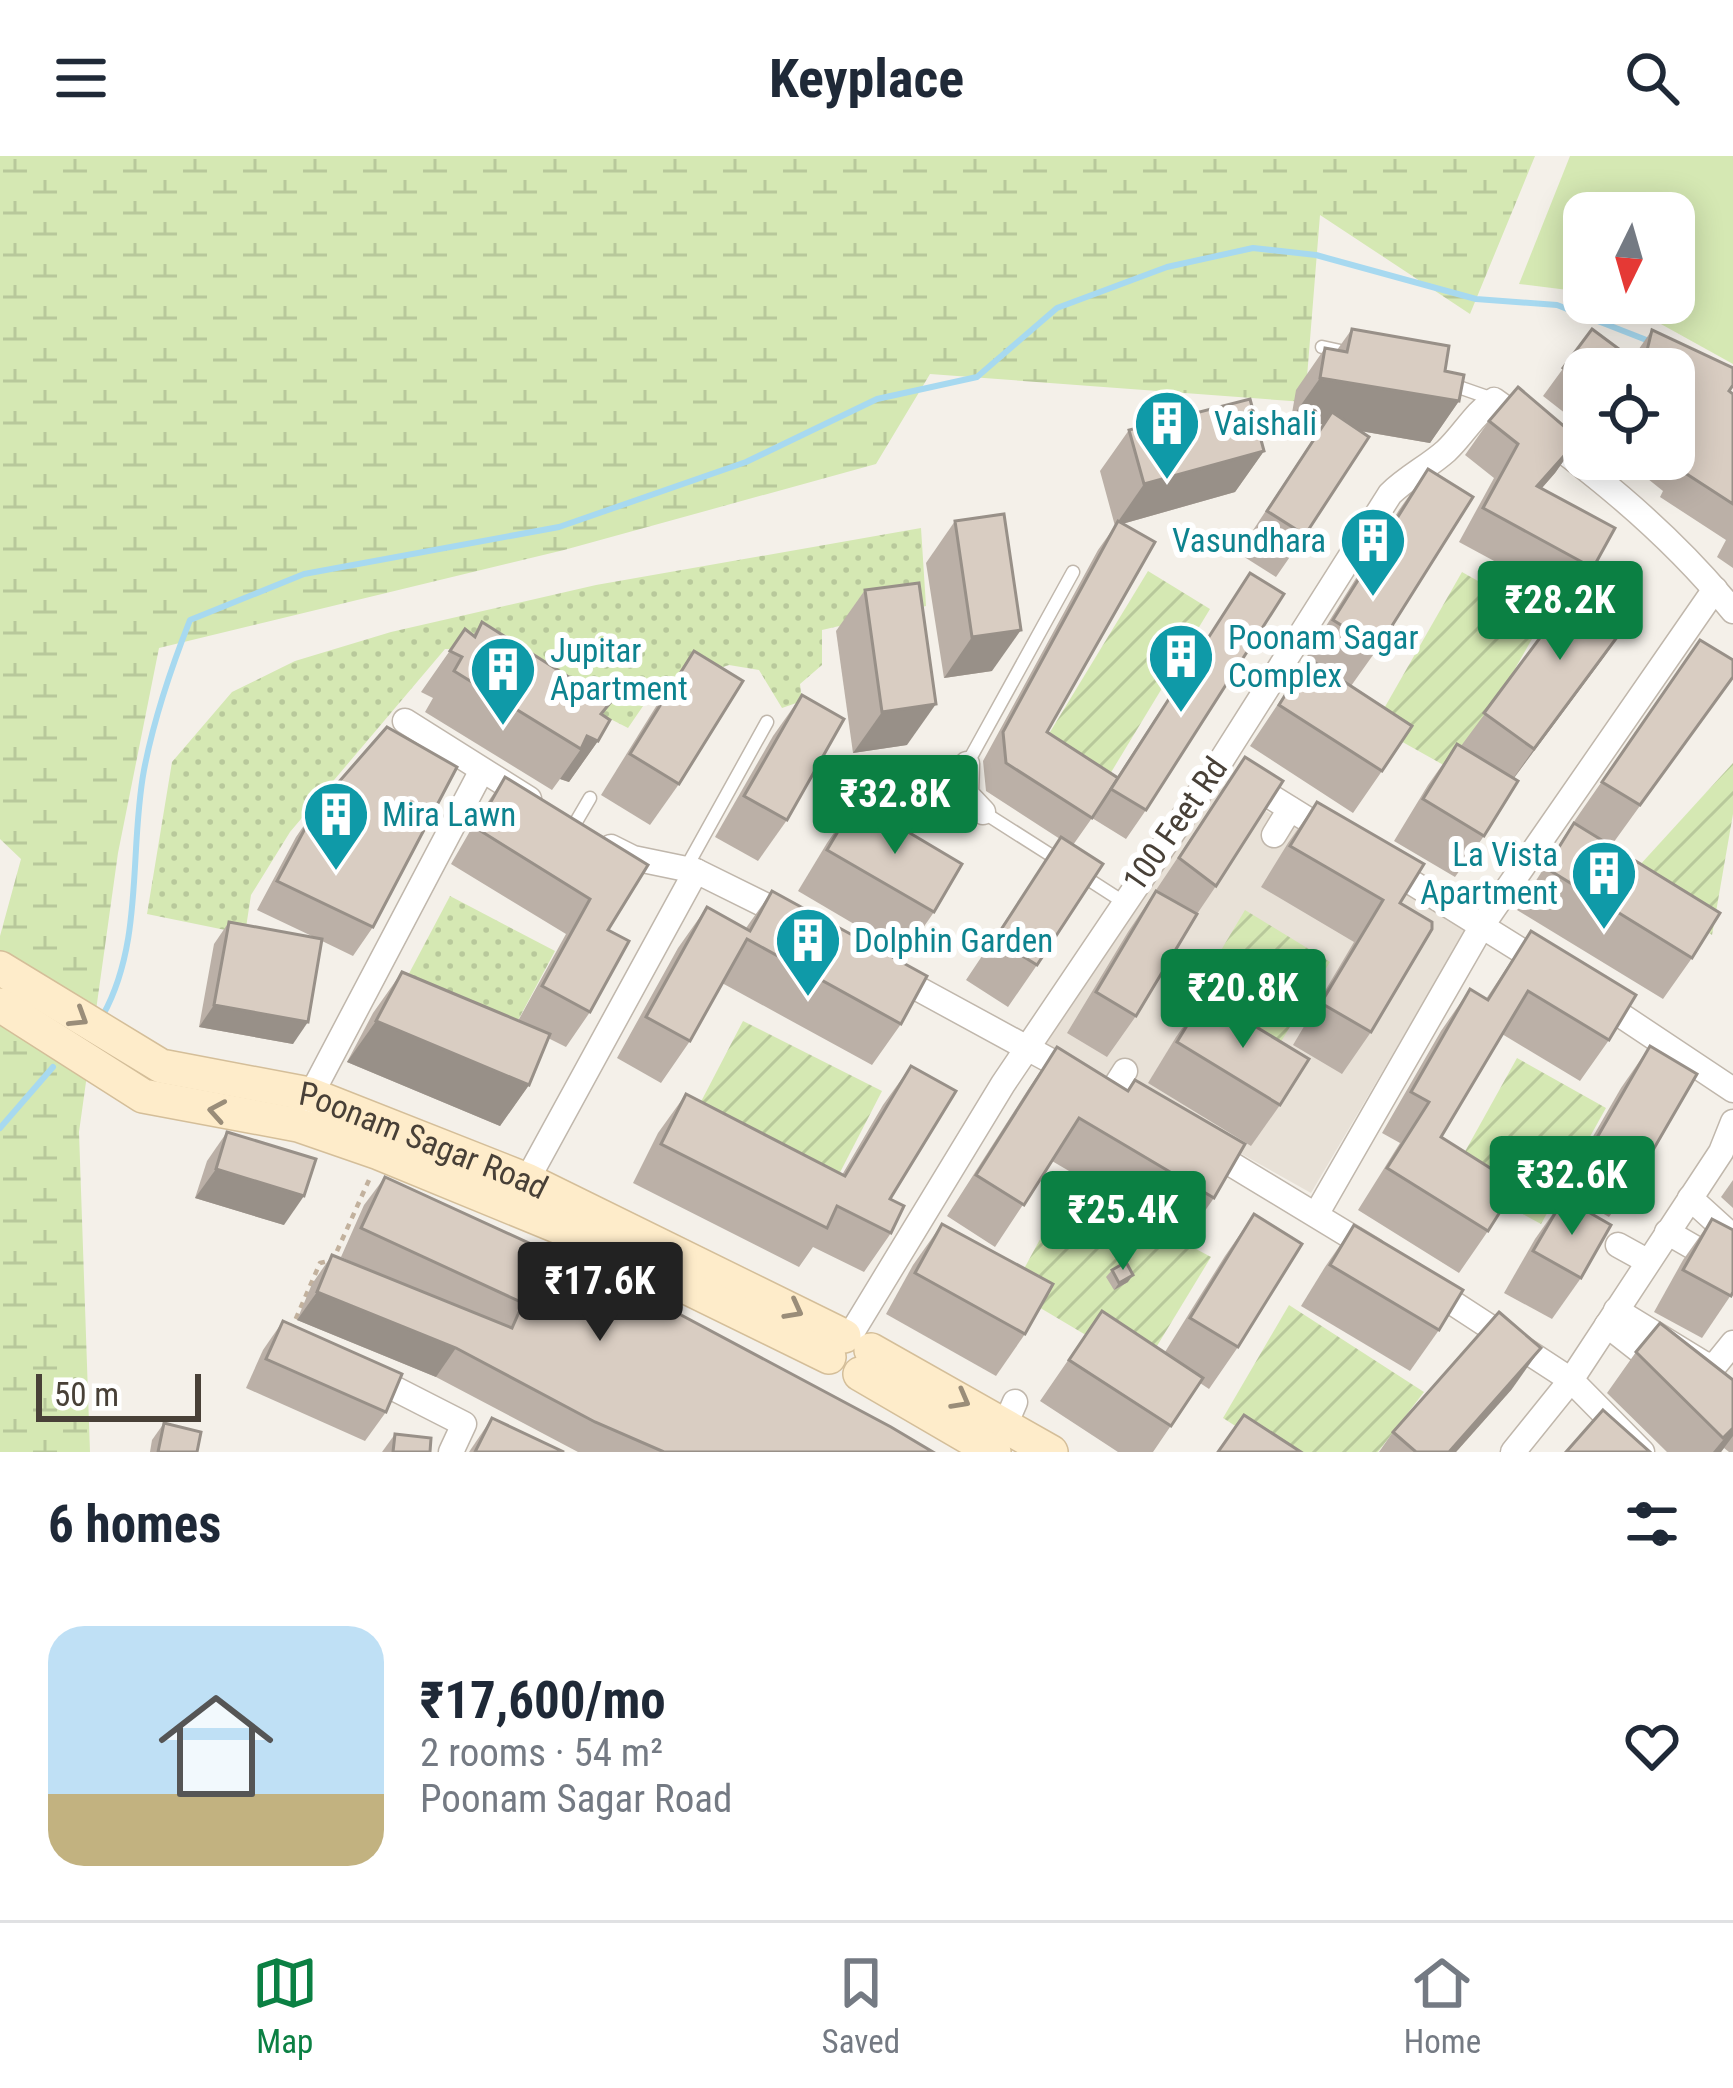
<!DOCTYPE html>
<html lang="en">
<head>
<meta charset="utf-8">
<style>
	:root { --surface:#fff; --page:#f2f2f3; --text:#1f2937; --muted:#747a83; --line:#e0e1e3; --accent:#0b8043 }
	body { margin:0; font-family:"Roboto Condensed",sans-serif; background:var(--page); color:var(--text); height:100vh; display:flex; flex-direction:column; font-size:45px; white-space:nowrap }
	* { box-sizing:border-box; margin:0 }
	p { font-size:39px; color:var(--muted) }
	.icon { flex:none; width:66px; height:66px; fill:none; stroke:currentColor; stroke-width:2; stroke-linecap:round; stroke-linejoin:round }
	.map { position:relative; height:1296px; overflow:hidden }
	.panel { display:flex; flex-direction:column; background:var(--surface); flex:1 }
	.panel>* { flex:none }
	.needle { width:78px; rotate:185deg }
	.buttons { position:absolute; left:1563px; top:36px; display:grid; gap:24px }
	.buttons a { display:grid; place-items:center; width:132px; height:132px; border-radius:24px; background:var(--surface); box-shadow:0 6px 30px #0003; font-size:60px }
	.scale { position:absolute; left:36px; bottom:30px; width:165px; box-sizing:border-box; padding-left:12px; border:6px solid #484037; border-top:0; font-size:33px; line-height:42px; white-space:nowrap; color:#484037; -webkit-text-stroke:9px #fff; paint-order:stroke }
	.price { position:absolute; translate:-50% -102px; padding:0 27px; border-radius:12px; background:var(--accent); color:#fff; font-size:39px; line-height:78px; filter:drop-shadow(0 3px 6px #0008) }
	.price::after { content:''; position:absolute; left:50%; top:72px; width:36px; height:27px; margin-left:-18px; background:inherit; clip-path:polygon(0 0,100% 0,50% 100%) }
	.price.active { background:#222; color:#fff }
	ul { padding:0; list-style:none }
	li { display:flex; align-items:center; gap:36px; height:300px; padding:0 48px }
	li+li { border-top:3px solid var(--line) }
	li span { display:grid; place-items:center; flex:none; width:336px; height:240px; border-radius:36px; color:#555 }
	li>.icon { margin-inline-start:auto }
	span .icon { width:144px; height:144px; fill:#fffc; stroke-width:1 }
	li b { font-size:51px }
	h2 { display:flex; justify-content:space-between; align-items:center; height:144px; padding:0 48px; font-size:51px }
	header { display:flex; justify-content:space-between; align-items:center; height:156px; padding:0 48px; background:var(--surface); font-size:54px; font-weight:700 }
	.dock { display:flex; justify-content:space-around; align-items:center; height:168px; border-top:3px solid var(--line); background:var(--surface); font-size:33px; color:var(--muted) }
	.dock a { display:grid; justify-items:center; gap:6px }
	.dock .active { color:var(--accent) }
	.map>svg:first-child { display:block }
	.residential { fill:#e8e1d7 }
	.grass { fill:#d5e8b3 }
	.wetland { fill:url(#wetland-marsh) }
	.park { fill:url(#park-dots) }
	.garden { fill:url(#garden-furrows) }
	.lines { fill:none; stroke-linecap:round; stroke-linejoin:round }
	.stream { stroke:#a7d9f0; stroke-width:6 }
	.lane-casing { stroke:#c0b7ac; stroke-width:15 }
	.street-casing { stroke:#c0b7ac; stroke-width:27 }
	.secondary-casing { stroke:#d4be99; stroke-width:36 }
	.path { stroke:#c2b19d; stroke-width:4.5; stroke-dasharray:6 6; stroke-linecap:butt }
	.lane { stroke:#fff; stroke-width:12 }
	.street { stroke:#fff; stroke-width:24 }
	.secondary { stroke:#feecca; stroke-width:33 }
	.wall { fill:#bbb0a7 }
	.shaded-wall { fill:#989088 }
	.building { fill:#d9cdc2; stroke:#989088; stroke-width:3 }
	.oneway { stroke:#9a8d79 }
	.labels { text-anchor:middle; dominant-baseline:central; stroke-width:12; stroke-linejoin:round; paint-order:stroke }
	.culture-label { font-size:33px; fill:#0d838f; stroke:#fff; text-anchor:start }
	.street-label { font-size:33px; fill:#484037; stroke:#fff }
</style>
</head>
<body>
<header><svg class="icon" aria-label="menu" viewBox="0 0 24 24"><path d="M4 6h16M4 12h16M4 18h16"/></svg>Keyplace<svg class="icon" aria-label="search" viewBox="0 0 24 24"><circle cx="10" cy="10" r="6"/><path d="M15 15l6 6"/></svg></header>
<div class="map">
<svg width="1733" height="1296" viewBox="0 0 1733 1296">
	<defs>
		<pattern id="wetland-marsh" width="20" height="14" patternUnits="userSpaceOnUse" patternTransform="scale(3)"><rect width="20" height="14" fill="#d5e8b3"/><path d="M1 5h8M5 5V1M11 12h8M15 12V8" fill="none" stroke="#b8c89b"/></pattern>
		<pattern id="park-dots" width="8" height="8" patternUnits="userSpaceOnUse" patternTransform="scale(3)"><rect width="8" height="8" fill="#d5e8b3"/><path d="M2 2h.1M6 6h.1" fill="none" stroke="#b8c89b" stroke-width="1.8" stroke-linecap="round"/></pattern>
		<pattern id="garden-furrows" width="10" height="10" patternUnits="userSpaceOnUse" patternTransform="scale(3)"><rect width="10" height="10" fill="#d5e8b3"/><path d="M-1 1l2-2M0 10L10 0M9 11l2-2" fill="none" stroke="#b8c89b"/></pattern>
	</defs>
	<rect width="100%" height="100%" fill="#f4f0e9"/>
	<polygon class="residential" points="1216,626 1467,772 1311,1037 1044,887"/>
	<polygon class="grass" points="1570,0 1733,0 1733,208 1623,147 1674,147 1674,57 1584,57 1584,136 1519,128"/>
	<polygon class="wetland" points="0,0 1535,0 1470,158 1320,59 1305,246 930,218 876,308 564,394 159,492 118,697 79,976 90,1296 0,1296 0,780 21,703 0,683"/>
	<g class="park">
		<polygon points="921,372 926,450 822,474 822,509 800,528 802,545 782,552 759,514 729,509 654,534 628,572 476,494 445,493 290,676 251,739 245,778 147,758 172,606 232,536 295,505 391,476 596,429"/>
		<polygon points="450,740 555,795 508,883 404,827"/>
	</g>
	<g class="garden">
		<polygon points="1148,415 1210,453 1107,623 1044,586"/>
		<polygon points="1462,416 1544,462 1456,616 1374,570"/>
		<polygon points="1733,607 1733,658 1712,779 1628,722"/>
		<polygon points="1245,754 1330,806 1269,905 1186,853"/>
		<polygon points="743,865 882,935 832,1032 693,961"/>
		<polygon points="1517,902 1606,952 1541,1068 1452,1019"/>
		<polygon points="1071,1026 1211,1101 1143,1213 1012,1135"/>
		<polygon points="1289,1149 1424,1236 1378,1296 1276,1296 1223,1262"/>
	</g>
	<g class="lines">
		<g class="stream">
			<path d="M 103,859 C 144,785 129,693 144,614 C 154,562 171,512 190,464 L 304,418 L 559,371 L 746,306 L 877,243 L 977,221 L 1057,152 L 1167,111 L 1253,92 L 1316,99 L 1476,143 L 1557,149 L 1649,185"/>
			<polyline points="0,972 53,911"/>
		</g>
		<defs>
			<g id="lane">
				<polyline points="1322,191 1345,196"/>
				<polyline points="1450,228 1493,243"/>
				<polyline points="967,608 1073,416"/>
				<polyline points="983,656 1060,705"/>
				<polyline points="573,671 590,642"/>
				<polyline points="686,712 767,566"/>
				<polyline points="1077,716 1122,745"/>
			</g>
			<g id="street">
				<polyline points="405,565 529,643"/>
				<polyline points="967,608 966,638 983,656"/>
				<polyline points="1249,627 1331,678"/>
				<polyline points="1274,679 1290,653"/>
				<polyline points="611,691 633,702 696,715 789,761"/>
				<polyline points="1387,711 1546,810"/>
				<polyline points="893,819 1073,917"/>
				<polyline points="1595,842 1733,934"/>
				<polyline points="1111,937 1125,915"/>
				<polyline points="304,952 482,614"/>
				<polyline points="1208,994 1373,1094"/>
				<polyline points="527,1024 696,715"/>
				<polyline points="1690,1042 1733,1081"/>
				<polyline points="1317,1057 1483,768 1715,433"/>
				<polyline points="1667,1076 1733,1114"/>
				<polyline points="1618,1089 1647,1105"/>
				<polyline points="1427,1130 1571,1224 1642,1296"/>
				<polyline points="1616,1154 1706,1209 1716,1208 1733,1187"/>
				<polyline points="1607,1169 1662,1212"/>
				<path d="M 851,1178 L 1003,928 L 1219,608 L 1390,338 C 1407,321 1428,311 1446,295 C 1464,278 1474,258 1494,244 C 1582,307 1664,370 1733,455"/>
				<polyline points="366,1218 464,1268 451,1296"/>
				<polyline points="1005,1269 1015,1246"/>
				<polyline points="1513,1296 1571,1224 1721,996 1733,966"/>
			</g>
			<g id="secondary">
				<path id="s1" d="M 0,812 L 161,910 L 309,938 L 527,1024 L 844,1180"/>
				<polyline points="0,849 143,940 298,969 379,997 586,1082 829,1201"/>
				<polyline points="871,1194 1051,1296"/>
				<polyline points="860,1218 994,1296"/>
			</g>
		</defs>
		<use href="#lane" class="lane-casing"/>
		<use href="#street" class="street-casing"/>
		<use href="#secondary" class="secondary-casing"/>
		<polyline class="path" points="291,1174 320,1107 333,1104 369,1024"/>
		<use href="#lane" class="lane"/>
		<use href="#street" class="street"/>
		<use href="#secondary" class="secondary"/>
	</g>
	<g class="wall">
		<polygon points="1352,173 1445,215 1459,245 1430,287 1360,275 1305,379 1276,421 1238,397 1323,268 1291,263 1296,234 1325,192 1337,194"/>
		<polygon points="1592,173 1632,203 1652,174 1733,238 1733,412 1717,401 1726,384 1660,341 1663,335 1623,303 1674,303 1674,213 1584,213 1584,272 1543,240"/>
		<polygon points="1489,265 1579,283 1555,317 1542,332 1593,412 1587,421 1606,498 1514,622 1484,680 1455,721 1394,685 1428,629 1457,588 1461,590 1568,445 1459,386 1494,322 1465,299"/>
		<polygon points="1129,274 1264,295 1235,336 1122,368 1047,576 1117,621 1250,417 1146,654 1126,683 1092,662 1073,689 1037,809 1008,851 966,824 1060,683 986,635 983,605 1098,394 1115,370 1100,315"/>
		<polygon points="1428,313 1378,492 1351,530 1382,615 1353,657 1250,590 1306,506 1304,505 1399,354"/>
		<polygon points="955,365 992,515 944,522 926,407"/>
		<polygon points="865,434 907,589 853,597 836,475"/>
		<polygon points="482,466 602,558 598,585 569,626 560,623 552,634 425,556 433,542 421,536 465,473 473,479"/>
		<polygon points="1700,484 1733,521 1611,690 1692,802 1663,843 1517,754 1573,667"/>
		<polygon points="694,495 679,628 650,669 601,639 665,536"/>
		<polygon points="802,539 787,664 758,705 715,681 773,580"/>
		<polygon points="1245,601 1216,730 1197,758 1136,860 1107,901 1067,877 1128,776"/>
		<polygon points="505,621 648,709 608,774 590,856 566,891 548,882 529,929 500,970 347,906 373,857 402,816 518,865 566,778 451,708 481,656"/>
		<polygon points="856,645 934,756 905,798 798,735 827,687"/>
		<polygon points="1317,646 1400,747 1371,876 1342,918 1293,889 1354,786 1261,731 1288,687"/>
		<polygon points="316,652 373,771 353,800 322,785 293,888 199,871 214,788 229,766 316,782 257,754 296,681"/>
		<polygon points="772,735 901,868 872,909 722,827 690,885 661,927 617,902 678,792 707,751 746,772"/>
		<polygon points="1531,775 1609,884 1580,925 1502,878 1441,981 1488,1075 1459,1117 1358,1054 1400,987 1382,977 1441,875 1470,833 1486,843"/>
		<polygon points="1205,840 1280,949 1251,990 1148,927 1176,881"/>
		<polygon points="1650,890 1638,1020 1609,1061 1562,1034 1621,932"/>
		<polygon points="1057,891 1127,935 1135,924 1214,1042 1185,1083 1052,1005 995,1091 947,1060 1029,932"/>
		<polygon points="911,910 890,1043 891,1077 864,1116 813,1091 799,1111 633,1027 658,977 686,938 842,1019 883,949"/>
		<polygon points="227,976 284,1069 195,1042 207,1005"/>
		<polygon points="385,1021 933,1296 578,1296 436,1221 297,1164 312,1128 332,1099 375,1117 341,1101 364,1049"/>
		<polygon points="1733,1024 1733,1052 1721,1041"/>
		<polygon points="1564,1042 1581,1122 1552,1163 1504,1137 1535,1083"/>
		<polygon points="1254,1058 1238,1191 1209,1233 1200,1227 1153,1296 1118,1296 1040,1245 1102,1155 1165,1196 1225,1100"/>
		<polygon points="1712,1063 1733,1136 1702,1182 1654,1156 1683,1104"/>
		<polygon points="942,1068 1025,1178 996,1220 886,1158 913,1109"/>
		<polygon points="1354,1069 1439,1174 1410,1215 1301,1150 1325,1111"/>
		<polygon points="1112,1114 1128,1126 1114,1134 1106,1121"/>
		<polygon points="283,1165 386,1256 365,1285 246,1232 263,1194"/>
		<polygon points="1636,1196 1733,1224 1733,1296 1729,1296 1724,1292 1721,1296 1667,1296 1607,1237"/>
		<polygon points="1512,1233 1456,1296 1379,1296 1393,1276"/>
		<polygon points="492,1262 564,1296 469,1296"/>
		<polygon points="164,1267 197,1296 150,1296 152,1284"/>
		<polygon points="395,1278 430,1296 382,1296"/>
	</g>
	<g class="shaded-wall">
		<polygon points="1320,222 1459,245 1430,287 1291,263"/>
		<polygon points="1579,283 1555,317 1514,364 1537,330"/>
		<polygon points="1264,295 1235,336 1115,370 1144,328"/>
		<polygon points="1635,457 1606,498 1505,634 1534,593"/>
		<polygon points="1021,474 992,515 944,522 972,481"/>
		<polygon points="936,548 907,589 853,597 882,556"/>
		<polygon points="587,580 598,585 569,626 560,623 581,593"/>
		<polygon points="214,849 308,866 293,888 199,871"/>
		<polygon points="376,865 529,929 500,970 347,906"/>
		<polygon points="216,1013 304,1040 284,1069 195,1042"/>
		<polygon points="1133,1119 1128,1126 1114,1134 1119,1127"/>
		<polygon points="317,1136 456,1192 436,1221 297,1164"/>
		<polygon points="1541,1192 1512,1233 1456,1296 1449,1296"/>
		<polygon points="1733,1272 1733,1280 1721,1296 1713,1296"/>
	</g>
	<g class="building">
		<polygon points="1352,173 1449,190 1445,215 1464,219 1459,245 1320,222 1325,192 1347,196"/>
		<polygon points="1592,173 1643,211 1652,174 1733,212 1733,229 1729,235 1733,238 1733,348 1679,313 1683,307 1674,300 1674,213 1584,213 1584,229 1563,212"/>
		<polygon points="1518,231 1579,283 1537,330 1615,372 1593,412 1483,352 1518,288 1489,265"/>
		<polygon points="1250,243 1264,295 1144,328 1129,274"/>
		<polygon points="1332,256 1369,281 1305,379 1267,355"/>
		<polygon points="1428,313 1473,341 1378,492 1333,464"/>
		<polygon points="1004,358 1021,474 972,481 955,365"/>
		<polygon points="1118,365 1155,386 1047,576 1118,622 1092,662 1006,607 1003,576"/>
		<polygon points="1250,417 1284,438 1146,654 1111,633"/>
		<polygon points="1586,420 1635,457 1534,593 1484,557"/>
		<polygon points="919,427 936,548 882,556 865,434"/>
		<polygon points="482,466 610,547 601,558 610,564 598,585 587,580 581,593 454,515 462,501 450,495 465,473 475,481"/>
		<polygon points="1700,484 1733,504 1733,521 1640,649 1602,626"/>
		<polygon points="694,495 743,525 679,628 630,598"/>
		<polygon points="1308,502 1412,570 1382,615 1279,549"/>
		<polygon points="802,539 844,563 787,664 744,640"/>
		<polygon points="387,571 457,611 373,771 277,725 316,652"/>
		<polygon points="1457,588 1518,625 1484,680 1423,643"/>
		<polygon points="1245,601 1283,625 1216,730 1179,702"/>
		<polygon points="505,621 648,709 608,774 629,785 590,856 542,830 590,743 476,672"/>
		<polygon points="856,645 962,708 934,756 827,694"/>
		<polygon points="1317,646 1424,708 1400,747 1432,766 1432,773 1371,876 1321,847 1383,744 1290,690"/>
		<polygon points="1574,667 1720,757 1692,802 1546,712"/>
		<polygon points="1061,681 1103,708 1037,809 995,783"/>
		<polygon points="772,735 927,820 901,868 747,783 690,885 646,861 707,751 750,775"/>
		<polygon points="1156,735 1197,758 1136,860 1096,836"/>
		<polygon points="229,766 322,783 308,866 214,849"/>
		<polygon points="1531,775 1636,839 1609,884 1528,835 1441,981 1517,1029 1488,1075 1387,1012 1429,946 1411,936 1470,833 1488,844"/>
		<polygon points="402,816 550,878 529,929 376,865"/>
		<polygon points="1205,840 1309,903 1280,949 1177,886"/>
		<polygon points="1650,890 1697,918 1638,1020 1591,992"/>
		<polygon points="1057,891 1128,935 1135,924 1245,988 1214,1042 1079,962 1024,1049 976,1019"/>
		<polygon points="911,910 956,935 890,1043 904,1050 891,1077 837,1050 827,1072 661,988 686,938 845,1020"/>
		<polygon points="227,976 316,1003 304,1040 216,1013"/>
		<polygon points="385,1021 653,1144 891,1271 933,1296 664,1296 595,1266 456,1192 317,1136 332,1099 512,1172 523,1147 361,1072"/>
		<polygon points="1564,1042 1611,1069 1581,1122 1533,1095"/>
		<polygon points="1254,1058 1302,1088 1238,1191 1190,1162"/>
		<polygon points="1712,1063 1733,1074 1733,1136 1731,1140 1683,1114"/>
		<polygon points="942,1068 1053,1128 1025,1178 915,1117"/>
		<polygon points="1354,1069 1463,1134 1439,1174 1330,1109"/>
		<polygon points="1126,1106 1133,1119 1119,1127 1112,1114"/>
		<polygon points="1102,1155 1203,1222 1171,1270 1069,1204"/>
		<polygon points="1499,1156 1541,1192 1449,1296 1416,1296 1393,1276"/>
		<polygon points="283,1165 402,1218 386,1256 266,1203"/>
		<polygon points="1660,1167 1733,1224 1733,1272 1723,1282 1636,1196"/>
		<polygon points="1603,1254 1650,1296 1566,1296"/>
		<polygon points="1244,1259 1301,1296 1218,1296"/>
		<polygon points="492,1262 564,1296 475,1296"/>
		<polygon points="164,1267 201,1276 197,1296 158,1296"/>
		<polygon points="395,1278 431,1282 430,1296 393,1296"/>
	</g>
	<defs><path id="oneway-chevron" d="M-2-3.5L2.5 0L-2 3.5" fill="none" stroke-width="1.6" stroke-linecap="round" stroke-linejoin="round" transform="scale(3)"/></defs>
	<g class="oneway">
		<use href="#oneway-chevron" transform="translate(79 862) rotate(32)"/>
		<use href="#oneway-chevron" transform="translate(217 955) rotate(-170)"/>
		<use href="#oneway-chevron" transform="translate(794 1154) rotate(28)"/>
		<use href="#oneway-chevron" transform="translate(961 1244) rotate(29)"/>
	</g>
	<defs>
		<symbol id="building-pin" viewBox="-11 -11 22 30"><path d="M0 17L-7.5 6A9.5 9.5 0 1 1 7.5 6Z" fill="#0f9aa8" stroke="#fff"/><path d="M-4-6H4V6H1V3H-1V6H-4ZM-2.5-4.3h1.7v1.8h-1.7ZM.8-4.3h1.7v1.8H.8ZM-2.5-1h1.7V.8h-1.7ZM.8-1h1.7V.8H.8Z" fill="#fff"/></symbol>
	</defs>
	<g fill-rule="evenodd">
		<use href="#building-pin" x="1129" y="229" width="76" height="104"/>
		<use href="#building-pin" x="1335" y="346" width="76" height="104"/>
		<use href="#building-pin" x="1143" y="462" width="76" height="104"/>
		<use href="#building-pin" x="465" y="475" width="76" height="104"/>
		<use href="#building-pin" x="298" y="620" width="76" height="104"/>
		<use href="#building-pin" x="1566" y="679" width="76" height="104"/>
		<use href="#building-pin" x="770" y="746" width="76" height="104"/>
	</g>
	<g class="labels">
		<g class="culture-label">
			<text x="1214" y="267">Vaishali</text>
			<text x="1326" y="384" text-anchor="end">Vasundhara</text>
			<text x="1228" y="481">Poonam Sagar<tspan x="1228" dy="38">Complex</tspan></text>
			<text x="550" y="494">Jupitar<tspan x="550" dy="38">Apartment</tspan></text>
			<text x="382" y="658">Mira Lawn</text>
			<text x="1558" y="698" text-anchor="end">La Vista<tspan x="1558" dy="38">Apartment</tspan></text>
			<text x="854" y="784">Dolphin Garden</text>
		</g>
		<g class="street-label">
			<text transform="translate(1175 668) rotate(-55)">100 Feet Rd</text>
			<text stroke="none"><textPath href="#s1" startOffset="462">Poonam Sagar Road</textPath></text>
		</g>
	</g>
</svg>
<div class="buttons">
<a><svg class="needle" viewBox="-14 -14 28 28"><path d="M0-13l5 13h-10z" fill="#e53935"/><path d="M0 13l5-13h-10z" fill="#747a83"/></svg></a>
<a><svg class="icon" aria-label="locate" viewBox="0 0 24 24"><circle cx="12" cy="12" r="6"/><path d="M12 2v4M12 18v4M2 12h4M18 12h4"/></svg></a>
</div>
<div class="scale">50 m</div>
<b class="price" style="left:1560px;top:507px">₹28.2K</b>
<b class="price" style="left:895px;top:701px">₹32.8K</b>
<b class="price" style="left:1243px;top:895px">₹20.8K</b>
<b class="price" style="left:1572px;top:1082px">₹32.6K</b>
<b class="price" style="left:1123px;top:1117px">₹25.4K</b>
<b class="price active" style="left:600px;top:1188px">₹17.6K</b>
</div>
<section class="panel">
<h2>6 homes<svg class="icon" aria-label="filters" viewBox="0 0 24 24"><path d="M4 7h16M4 17h16"/><circle cx="9" cy="7" r="2"/><circle cx="15" cy="17" r="2"/></svg></h2>
<ul>
<li><span style="background:linear-gradient(#bfe0f5 70%,#c2b280 0)"><svg class="icon" aria-label="home" viewBox="0 0 24 24"><path d="M3 11l9-7 9 7M6 9v11h12V9"/></svg></span><div><b>₹17,600/mo</b><p>2 rooms · 54 m²</p><p>Poonam Sagar Road</p></div><svg class="icon" aria-label="heart" viewBox="0 0 24 24"><path d="M12 20l-8-8c-3-5 5-10 8-4 3-6 11-1 8 4z"/></svg></li>
</ul>
</section>
<nav class="dock">
<a class="active"><svg class="icon" aria-label="map" viewBox="0 0 24 24"><path d="M3 6l6-2 6 2 6-2v14l-6 2-6-2-6 2zM9 4v14M15 6v14"/></svg>Map</a>
<a><svg class="icon" aria-label="saved" viewBox="0 0 24 24"><path d="M7 4h10v16l-5-4-5 4z"/></svg>Saved</a>
<a><svg class="icon" aria-label="home" viewBox="0 0 24 24"><path d="M3 11l9-7 9 7M6 9v11h12V9"/></svg>Home</a>
</nav>
</body>
</html>
